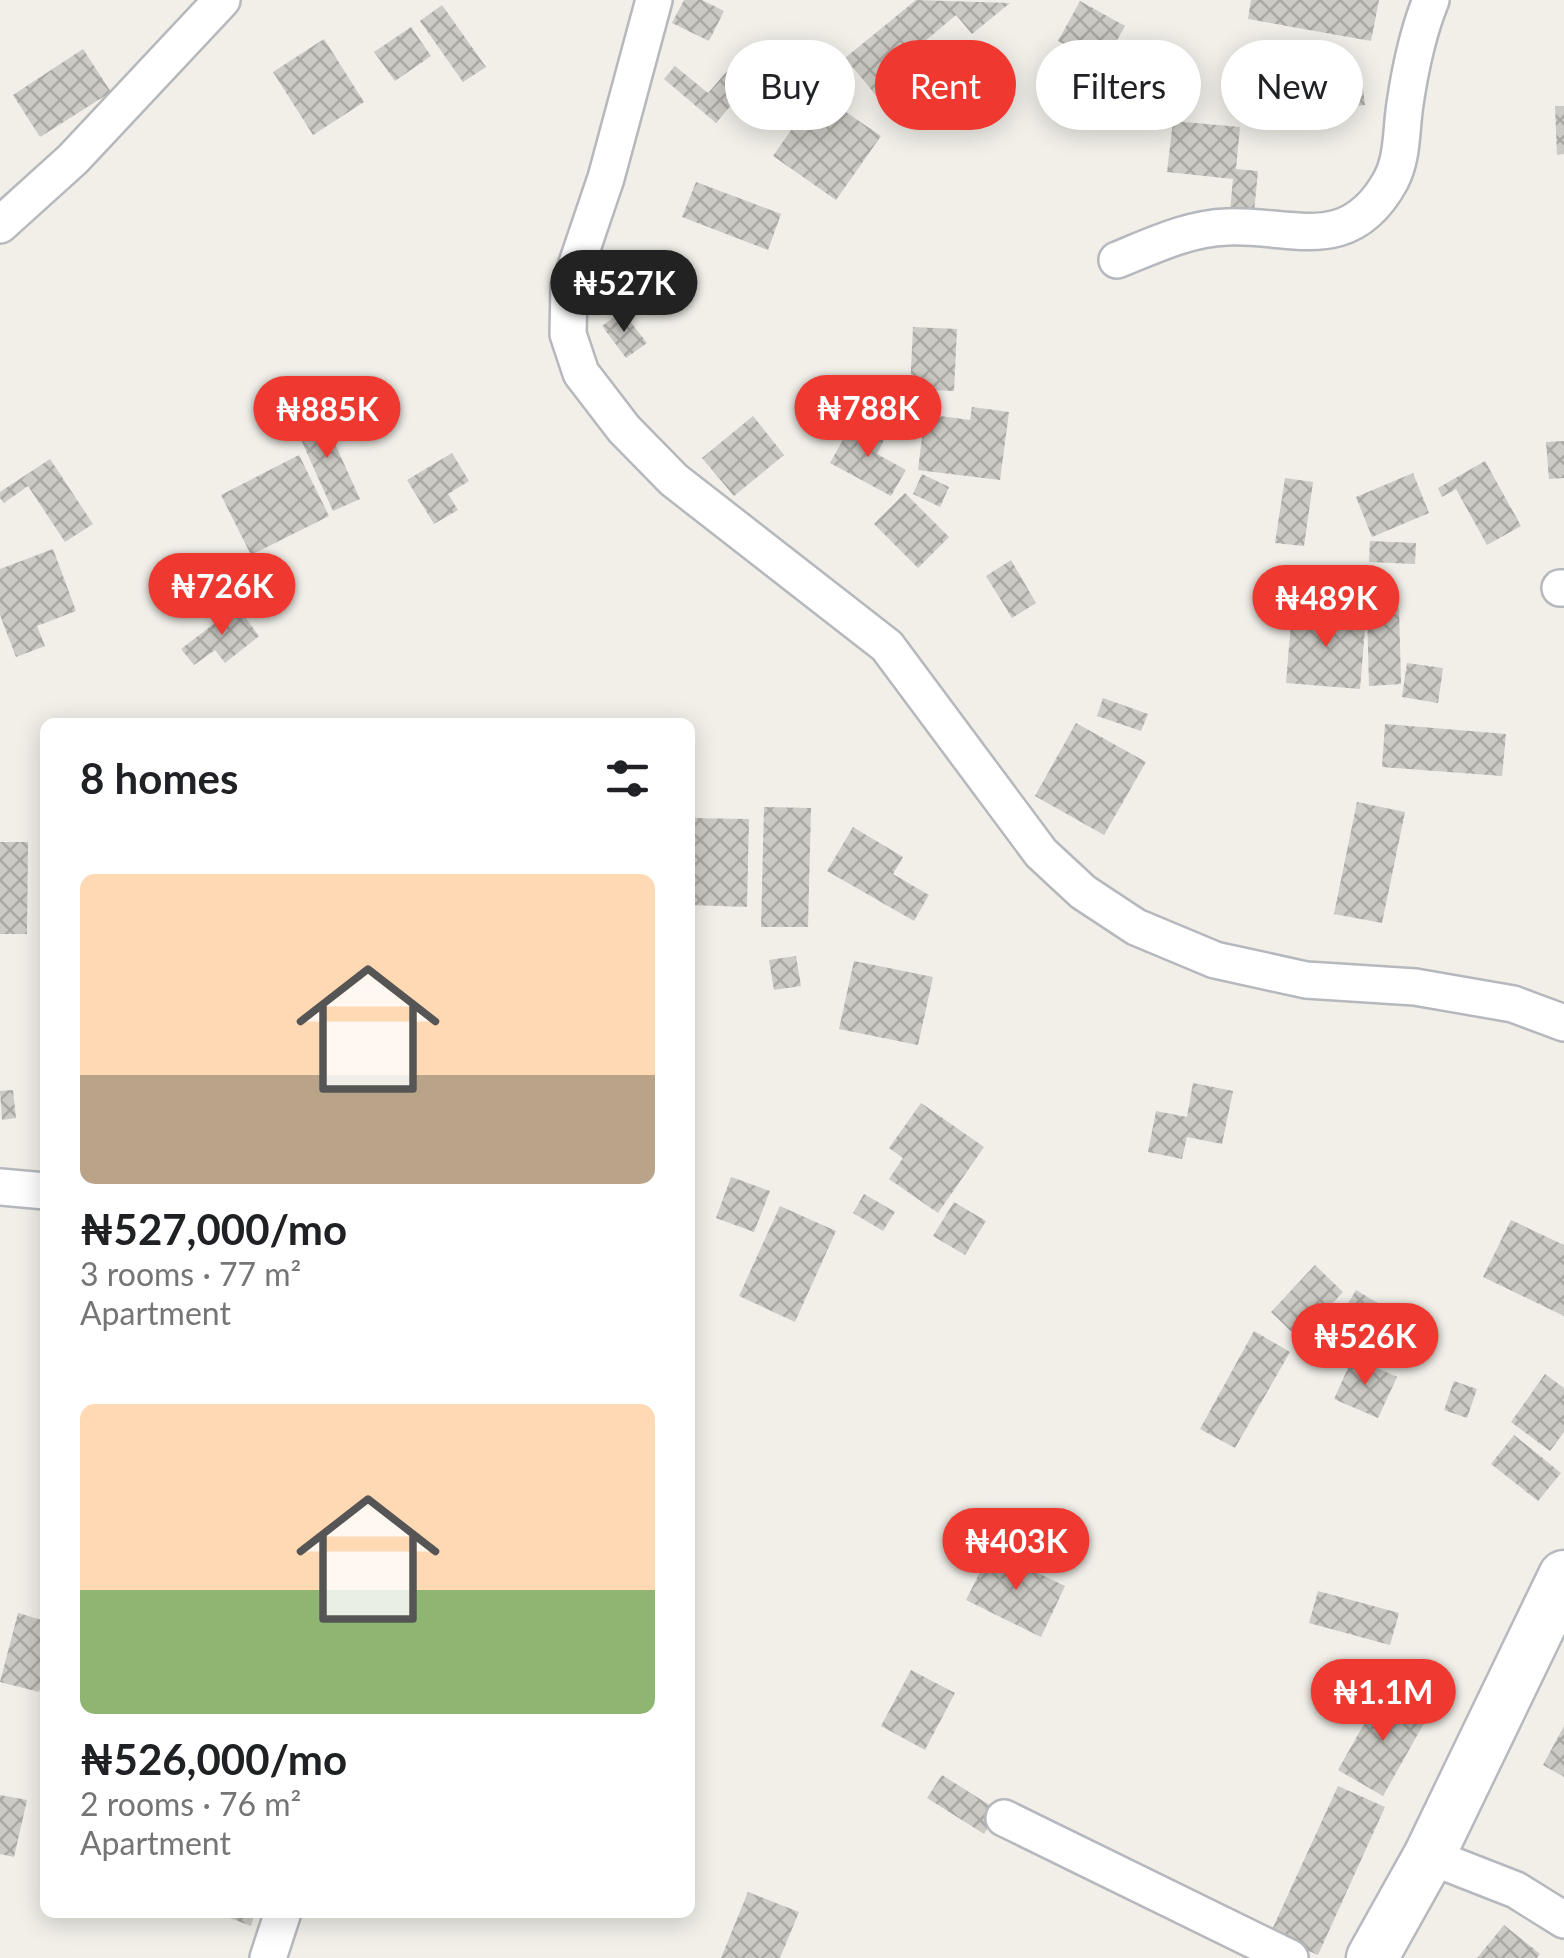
<!DOCTYPE html>
<html lang="en">
<head>
<meta charset="utf-8">
<style>
	:root { --surface:#fff; --page:#f6f6f6; --text:#202124; --muted:#757577; --accent:#ef3930 }
	body { margin:0; font-family:Lato,sans-serif; background:var(--page); color:var(--text); height:100vh; display:flex; flex-direction:column; font-size:38px; white-space:nowrap }
	* { box-sizing:border-box; margin:0 }
	p { font-size:32px; color:var(--muted) }
	.icon { flex:none; width:55px; height:55px; fill:none; stroke:currentColor; stroke-width:2; stroke-linecap:round; stroke-linejoin:round }
	.map { position:relative; flex:1; overflow:hidden }
	.panel { position:absolute; left:40px; top:718px; width:655px; height:1200px; display:flex; flex-direction:column; background:var(--surface); border-radius:15px; box-shadow:0 5px 25px #0003 }
	.panel>* { flex:none }
	.top-card { position:absolute; left:725px; top:40px; width:688px; height:90px; display:flex; gap:20px }
	.price { position:absolute; translate:-50% -85px; padding:0 22px; border-radius:35px; background:var(--accent); color:#fff; font-size:32px; line-height:65px; filter:drop-shadow(0 2px 5px #0008) }
	.price::after { content:''; position:absolute; left:50%; top:60px; width:30px; height:22px; margin-left:-15px; background:inherit; clip-path:polygon(0 0,100% 0,50% 100%) }
	.price.selected { background:#222; color:#fff }
	ul { padding:0; list-style:none }
	li { display:grid; align-content:center; gap:20px; height:530px; padding:0 40px }
	li span { display:grid; place-items:center; height:310px; border-radius:15px; color:#555 }
	li>.icon { margin-inline-start:auto }
	span .icon { width:180px; height:180px; fill:#fffc; stroke-width:1 }
	li b { font-size:42px }
	h2 { display:flex; justify-content:space-between; align-items:center; height:120px; padding:0 40px; font-size:42px }
	.pill { padding:0 35px; border-radius:45px; background:var(--surface); box-shadow:0 5px 25px #0003; font-size:35px; line-height:90px }
	.pill.selected { background:var(--accent); color:#fff }
	.map>svg:first-child { display:block }
	.building { fill:url(#building-cross-hatch) }
	.lines { fill:none; stroke-linecap:round; stroke-linejoin:round }
	.street-casing { stroke:#b5b8bc; stroke-width:40 }
	.secondary-casing { stroke:#b6babf; stroke-width:55 }
	.street { stroke:#fff; stroke-width:35 }
	.secondary { stroke:#fff; stroke-width:50 }
</style>
</head>
<body>
<div class="map">
<svg width="1564" height="1958" viewBox="0 0 1564 1958">
	<defs>
		<pattern id="building-cross-hatch" width="8" height="8" patternUnits="userSpaceOnUse" patternTransform="scale(2.5)"><rect width="8" height="8" fill="#cccac4"/><path d="M0 0l8 8M0 8l8-8" fill="none" stroke="#a9a8a3"/></pattern>
	</defs>
	<rect width="100%" height="100%" fill="#f1efe8"/>
	<g class="building">
		<polygon points="684,0 702,0 724,11 709,41 672,23"/>
		<polygon points="916,0 1010,3 972,34 956,15 918,47 939,72 890,112 845,58"/>
		<polygon points="1251,0 1379,0 1371,41 1248,19"/>
		<polygon points="1080,1 1125,26 1103,65 1058,41"/>
		<polygon points="442,5 486,67 463,82 420,21"/>
		<polygon points="411,27 431,56 395,81 374,52"/>
		<polygon points="324,39 364,102 313,135 273,72"/>
		<polygon points="83,49 111,92 40,137 13,95"/>
		<polygon points="735,62 754,78 716,123 664,79 675,66 708,93"/>
		<polygon points="1253,66 1257,105 1229,108 1226,70"/>
		<polygon points="1361,72 1365,105 1324,110 1320,78"/>
		<polygon points="1555,106 1564,106 1564,154 1557,155"/>
		<polygon points="840,108 881,136 836,200 773,156 806,109 829,125"/>
		<polygon points="1173,121 1240,127 1236,169 1258,171 1253,223 1229,221 1233,179 1167,172"/>
		<polygon points="696,182 781,214 768,250 682,217"/>
		<polygon points="622,311 647,343 626,358 602,326"/>
		<polygon points="913,327 957,329 954,391 910,389"/>
		<polygon points="896,388 898,414 863,416 861,390"/>
		<polygon points="972,407 1009,412 1000,480 918,470 925,414 970,420"/>
		<polygon points="320,411 360,499 333,511 294,424"/>
		<polygon points="753,416 784,455 734,496 702,458"/>
		<polygon points="863,423 886,436 877,454 906,470 891,496 830,463 845,436 853,440"/>
		<polygon points="1564,441 1564,478 1549,479 1546,442"/>
		<polygon points="452,453 469,481 448,494 458,510 434,524 407,480"/>
		<polygon points="299,455 329,516 251,555 221,495"/>
		<polygon points="50,459 93,524 65,542 28,486 4,503 0,498 0,492"/>
		<polygon points="1485,461 1521,526 1487,545 1456,489 1442,497 1438,488"/>
		<polygon points="1413,473 1429,513 1372,537 1356,497"/>
		<polygon points="922,474 949,487 940,507 913,494"/>
		<polygon points="1285,478 1313,482 1304,546 1275,543"/>
		<polygon points="905,493 949,537 918,568 874,524"/>
		<polygon points="1370,541 1416,543 1415,564 1369,562"/>
		<polygon points="53,549 76,611 37,626 45,646 16,657 0,615 0,569"/>
		<polygon points="1011,560 1036,603 1012,618 986,576"/>
		<polygon points="237,606 259,636 225,663 215,650 194,665 181,649"/>
		<polygon points="1399,607 1401,684 1369,686 1367,608"/>
		<polygon points="1292,611 1366,616 1360,689 1286,683"/>
		<polygon points="1407,663 1443,668 1438,703 1402,697"/>
		<polygon points="1103,698 1148,714 1141,731 1097,716"/>
		<polygon points="1076,723 1146,762 1104,835 1035,796"/>
		<polygon points="1385,724 1506,734 1502,776 1382,767"/>
		<polygon points="1357,802 1405,812 1382,923 1334,914"/>
		<polygon points="764,807 811,808 808,927 761,927"/>
		<polygon points="690,818 749,819 747,907 690,905"/>
		<polygon points="853,827 903,857 893,874 929,895 914,921 827,871"/>
		<polygon points="0,842 28,842 27,934 0,934"/>
		<polygon points="796,956 801,986 774,990 769,960"/>
		<polygon points="854,961 933,977 918,1045 839,1029"/>
		<polygon points="1193,1083 1233,1091 1222,1144 1187,1137 1182,1159 1148,1152 1156,1111 1187,1117"/>
		<polygon points="13,1090 16,1118 2,1120 0,1091"/>
		<polygon points="921,1103 984,1147 938,1213 889,1179 903,1158 889,1148"/>
		<polygon points="731,1177 770,1191 754,1232 716,1218"/>
		<polygon points="864,1194 895,1212 883,1231 853,1213"/>
		<polygon points="954,1202 986,1221 965,1255 933,1236"/>
		<polygon points="780,1206 836,1231 795,1322 739,1296"/>
		<polygon points="1511,1220 1564,1245 1564,1316 1483,1277"/>
		<polygon points="1315,1265 1343,1292 1299,1339 1271,1312"/>
		<polygon points="1356,1290 1411,1323 1395,1348 1341,1315"/>
		<polygon points="1254,1331 1290,1352 1235,1448 1200,1429"/>
		<polygon points="1353,1357 1397,1377 1378,1418 1334,1399"/>
		<polygon points="1545,1374 1564,1388 1564,1432 1550,1451 1511,1422"/>
		<polygon points="1454,1381 1477,1389 1467,1418 1444,1410"/>
		<polygon points="1514,1435 1561,1473 1538,1501 1491,1464"/>
		<polygon points="991,1550 1065,1586 1041,1637 966,1600"/>
		<polygon points="1318,1591 1399,1613 1390,1645 1309,1623"/>
		<polygon points="18,1613 45,1621 45,1669 39,1692 0,1682"/>
		<polygon points="911,1670 955,1693 925,1750 881,1726"/>
		<polygon points="1382,1692 1427,1718 1383,1796 1338,1770"/>
		<polygon points="1564,1726 1564,1777 1543,1765"/>
		<polygon points="942,1775 999,1811 984,1834 927,1798"/>
		<polygon points="1338,1786 1385,1807 1318,1955 1270,1934"/>
		<polygon points="0,1795 27,1800 14,1857 0,1854"/>
		<polygon points="748,1892 799,1912 780,1958 721,1958"/>
		<polygon points="214,1912 255,1912 251,1926"/>
		<polygon points="1504,1925 1540,1954 1537,1958 1477,1958"/>
	</g>
	<g class="lines">
		<defs>
			<g id="street">
				<polyline points="654,0 606,178 569,287 568,334 581,373 624,429 674,480 887,646 1041,853 1083,892 1136,927 1215,960 1306,980 1415,987 1513,1004 1564,1023"/>
				<polyline points="0,225 73,159 222,0"/>
				<path d="M 1117,260 C 1152,246 1189,228 1227,227 C 1292,224 1349,257 1391,180 C 1403,157 1401,129 1405,104 C 1410,70 1418,32 1431,0"/>
				<polyline points="1560,588 1564,588"/>
				<polyline points="0,1187 45,1191"/>
				<polyline points="1004,1818 1290,1958"/>
				<polyline points="1429,1856 1516,1890 1564,1920"/>
				<polyline points="268,1958 283,1912"/>
			</g>
			<polyline id="secondary" points="1372,1958 1429,1856 1564,1576"/>
		</defs>
		<use href="#street" class="street-casing"/>
		<use href="#secondary" class="secondary-casing"/>
		<use href="#street" class="street"/>
		<use href="#secondary" class="secondary"/>
	</g>
</svg>
<b class="price selected" style="left:624px;top:335px">₦527K</b>
<b class="price" style="left:868px;top:460px">₦788K</b>
<b class="price" style="left:327px;top:461px">₦885K</b>
<b class="price" style="left:222px;top:638px">₦726K</b>
<b class="price" style="left:1326px;top:650px">₦489K</b>
<b class="price" style="left:1365px;top:1388px">₦526K</b>
<b class="price" style="left:1016px;top:1593px">₦403K</b>
<b class="price" style="left:1383px;top:1744px">₦1.1M</b>
<div class="top-card">
<a class="pill">Buy</a>
<a class="pill selected">Rent</a>
<a class="pill">Filters</a>
<a class="pill">New</a>
</div>
<section class="panel">
<h2>8 homes<svg class="icon" aria-label="filters" viewBox="0 0 24 24"><path d="M4 7h16M4 17h16"/><circle cx="9" cy="7" r="2"/><circle cx="15" cy="17" r="2"/></svg></h2>
<ul>
<li><span style="background:linear-gradient(#ffd9b3 65%,#b9a48a 0)"><svg class="icon" aria-label="home" viewBox="0 0 24 24"><path d="M3 11l9-7 9 7M6 9v11h12V9"/></svg></span><div><b>₦527,000/mo</b><p>3 rooms · 77 m²</p><p>Apartment</p></div></li>
<li><span style="background:linear-gradient(#ffd9b3 60%,#8fb573 0)"><svg class="icon" aria-label="home" viewBox="0 0 24 24"><path d="M3 11l9-7 9 7M6 9v11h12V9"/></svg></span><div><b>₦526,000/mo</b><p>2 rooms · 76 m²</p><p>Apartment</p></div></li>
</ul>
</section>
</div>
</body>
</html>
